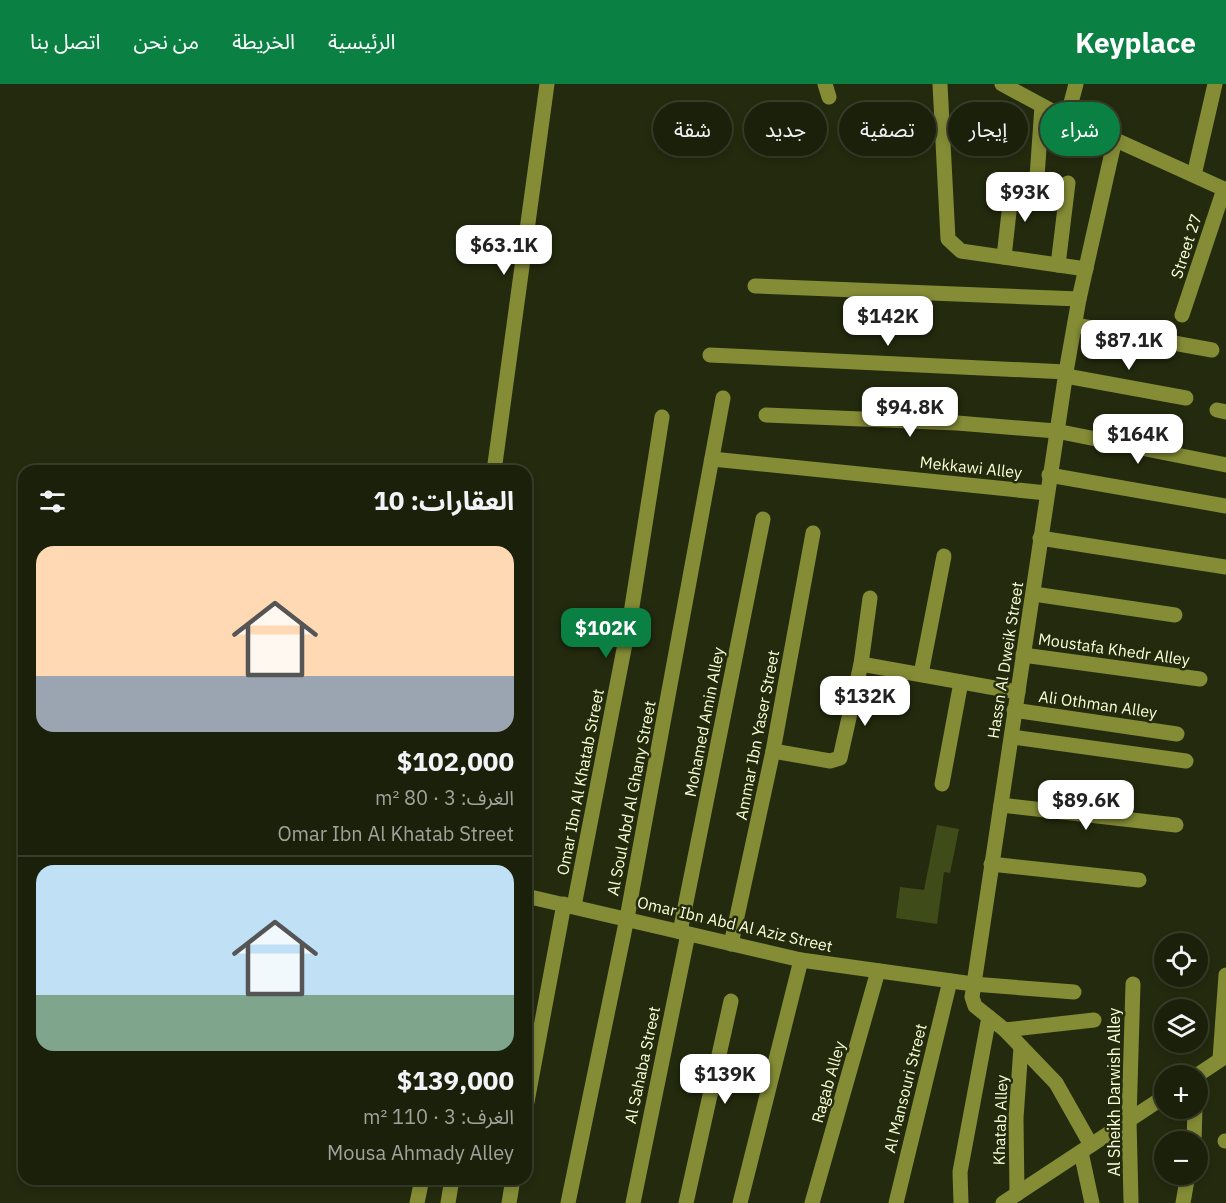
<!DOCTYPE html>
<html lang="ar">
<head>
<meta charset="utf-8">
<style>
	:root { --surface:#1b200a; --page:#282d18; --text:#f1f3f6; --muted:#a0a39c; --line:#393e2b; --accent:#0b8043 }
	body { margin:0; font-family:"IBM Plex Sans","Noto Sans Arabic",sans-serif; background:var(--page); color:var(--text); direction:rtl; height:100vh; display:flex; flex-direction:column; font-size:22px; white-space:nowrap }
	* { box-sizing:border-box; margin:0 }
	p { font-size:20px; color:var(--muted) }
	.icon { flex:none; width:33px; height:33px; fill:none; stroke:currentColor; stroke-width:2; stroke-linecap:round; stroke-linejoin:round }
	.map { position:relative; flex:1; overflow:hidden; direction:ltr }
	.details { position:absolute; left:18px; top:381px; width:514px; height:720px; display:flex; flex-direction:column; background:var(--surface); border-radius:18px; box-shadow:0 3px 9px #0003,0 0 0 2px var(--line); direction:rtl }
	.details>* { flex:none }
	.banner { position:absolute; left:550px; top:18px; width:570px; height:54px; direction:rtl; display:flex; gap:12px }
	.fabs { position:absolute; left:1154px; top:849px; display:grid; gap:12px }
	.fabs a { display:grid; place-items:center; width:54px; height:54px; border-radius:50%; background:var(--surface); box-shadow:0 3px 9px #0003,0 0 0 2px var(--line); font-size:30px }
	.price { position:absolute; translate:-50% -51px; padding:0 14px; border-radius:12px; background:#fff; color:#222; font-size:20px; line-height:39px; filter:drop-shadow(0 2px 3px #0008) }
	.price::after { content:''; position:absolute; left:50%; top:36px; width:18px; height:14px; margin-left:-9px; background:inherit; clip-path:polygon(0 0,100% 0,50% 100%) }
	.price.on { background:var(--accent); color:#fff }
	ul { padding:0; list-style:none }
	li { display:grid; align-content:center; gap:12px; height:318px; padding:0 18px }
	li+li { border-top:2px solid var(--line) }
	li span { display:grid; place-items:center; height:186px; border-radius:18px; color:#555 }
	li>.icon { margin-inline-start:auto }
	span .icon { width:108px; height:108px; fill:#fffc; stroke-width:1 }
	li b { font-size:26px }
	h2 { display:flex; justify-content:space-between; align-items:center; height:72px; padding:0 18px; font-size:26px }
	.tag { padding:0 21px; border-radius:27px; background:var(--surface); box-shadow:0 3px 9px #0003,0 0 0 2px var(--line); font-size:21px; line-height:54px }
	.tag.on { background:var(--accent); color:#fff }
	header { display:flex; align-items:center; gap:36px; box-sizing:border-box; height:84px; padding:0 30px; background:var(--accent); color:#fff }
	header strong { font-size:28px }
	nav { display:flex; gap:33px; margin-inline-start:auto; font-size:21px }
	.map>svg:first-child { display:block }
	.building { fill:#3f4c19 }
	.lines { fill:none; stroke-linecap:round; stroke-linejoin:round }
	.minor { stroke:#858c36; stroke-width:15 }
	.labels { text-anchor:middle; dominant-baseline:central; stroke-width:5; stroke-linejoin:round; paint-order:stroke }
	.street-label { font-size:16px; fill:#f9ffd7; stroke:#242a0e }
</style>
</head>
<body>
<header>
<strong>Keyplace</strong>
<nav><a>الرئيسية</a><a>الخريطة</a><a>من نحن</a><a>اتصل بنا</a></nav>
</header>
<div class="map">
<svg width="1226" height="1119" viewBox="0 0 1226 1119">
	<rect width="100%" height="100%" fill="#242a0e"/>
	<polygon class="building" points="937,741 959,745 950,789 944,788 937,840 896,834 900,803 924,806"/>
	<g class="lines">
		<g class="minor">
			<polyline points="825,0 829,13"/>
			<polyline points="940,0 948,155 961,167 1086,185"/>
			<polyline points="1002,0 1054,28 1226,106"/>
			<polyline points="1067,34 1076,0"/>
			<polyline points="1194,91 1215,0"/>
			<polyline points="1037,93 1042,22"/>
			<polyline points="1004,173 1012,101"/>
			<polyline points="1058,181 1068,99"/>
			<polyline points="755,202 1079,215"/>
			<polyline points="1182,231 1224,105"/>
			<polyline points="1075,241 1212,266"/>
			<polyline points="710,271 1066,288"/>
			<polyline points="1066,292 1186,314"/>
			<polyline points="1217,326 1226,328"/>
			<polyline points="766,331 957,339 1056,347 1226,381"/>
			<polyline points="712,375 1047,409"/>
			<polyline points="494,387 547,0"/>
			<polyline points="1049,391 1226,422"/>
			<polyline points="1040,454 1226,483"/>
			<polyline points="1034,510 1175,531"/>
			<polyline points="1023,571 1200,595"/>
			<polyline points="861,580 1018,608"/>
			<polyline points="921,590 944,472"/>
			<polyline points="1014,626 1177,650"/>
			<polyline points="1012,653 1186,677"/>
			<polyline points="773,667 830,677 840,674 861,580 870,514"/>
			<polyline points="942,700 961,598"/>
			<polyline points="1001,721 1176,741"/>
			<polyline points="991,780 1139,796"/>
			<polyline points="526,812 801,876 973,900 1074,908"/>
			<polyline points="574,822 631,529 662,333"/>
			<polyline points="680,848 763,435"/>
			<polyline points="731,860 773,667 813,449"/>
			<polyline points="1005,946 1094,936"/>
			<polyline points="1220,975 1226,891"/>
			<polyline points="1196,992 1226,972"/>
			<polyline points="526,1023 564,820"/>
			<polyline points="1225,1057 1226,1057"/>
			<polyline points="1194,1058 1195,1024"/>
			<polyline points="1091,1061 1056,999 1005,946 975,922 972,913 1066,288 1079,215 1115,55"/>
			<polyline points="1081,1068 1092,1119"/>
			<polyline points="1017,1110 1016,1034 1021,963"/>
			<polyline points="1131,1117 1129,1036 1133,900"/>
			<polyline points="417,1119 422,1095"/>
			<polyline points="448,1119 452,1095"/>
			<polyline points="509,1119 513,1095"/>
			<polyline points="568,1119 627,834 723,314"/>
			<polyline points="633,1119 688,850"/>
			<polyline points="686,1119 731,917"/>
			<polyline points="740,1119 801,876"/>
			<polyline points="812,1119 878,887"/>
			<polyline points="896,1119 950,897"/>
			<polyline points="961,1119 960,1088 989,933"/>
			<polyline points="1003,1119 1164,1013"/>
			<polyline points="1183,1119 1188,1090"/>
		</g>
	</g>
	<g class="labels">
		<g class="street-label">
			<text transform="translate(1186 162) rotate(-72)">Street 27</text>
			<text transform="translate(971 383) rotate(6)">Mekkawi Alley</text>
			<text transform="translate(1114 565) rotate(8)">Moustafa Khedr Alley</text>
			<text transform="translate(1005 576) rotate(-81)">Hassn Al Dweik Street</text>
			<text transform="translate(1098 620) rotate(8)">Ali Othman Alley</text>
			<text transform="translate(704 638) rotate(-79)">Mohamed Amin Alley</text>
			<text transform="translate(757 651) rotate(-79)">Ammar Ibn Yaser Street</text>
			<text transform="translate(580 698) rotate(-79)">Omar Ibn Al Khatab Street</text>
			<text transform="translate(631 714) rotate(-79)">Al Soul Abd Al Ghany Street</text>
			<text transform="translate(735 840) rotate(13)">Omar Ibn Abd Al Aziz Street</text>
			<text transform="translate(642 981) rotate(-78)">Al Sahaba Street</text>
			<text transform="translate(828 998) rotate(-74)">Ragab Alley</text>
			<text transform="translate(905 1004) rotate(-76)">Al Mansouri Street</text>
			<text transform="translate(1114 1008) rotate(-90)">Al Sheikh Darwish Alley</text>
			<text transform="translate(1000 1036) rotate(-88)">Khatab Alley</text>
		</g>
	</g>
</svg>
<div class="fabs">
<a><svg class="icon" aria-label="locate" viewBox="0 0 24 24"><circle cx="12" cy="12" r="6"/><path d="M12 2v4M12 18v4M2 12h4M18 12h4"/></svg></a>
<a><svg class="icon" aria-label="layers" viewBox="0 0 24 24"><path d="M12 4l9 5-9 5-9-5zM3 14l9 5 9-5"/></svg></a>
<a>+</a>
<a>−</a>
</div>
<b class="price" style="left:1025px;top:139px">$93K</b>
<b class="price" style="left:504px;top:192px">$63.1K</b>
<b class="price" style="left:888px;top:263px">$142K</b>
<b class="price" style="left:1129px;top:287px">$87.1K</b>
<b class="price" style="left:910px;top:354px">$94.8K</b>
<b class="price" style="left:1138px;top:381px">$164K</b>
<b class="price on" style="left:606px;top:575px">$102K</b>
<b class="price" style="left:865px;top:643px">$132K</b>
<b class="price" style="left:1086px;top:747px">$89.6K</b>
<b class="price" style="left:725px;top:1021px">$139K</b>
<div class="banner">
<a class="tag on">شراء</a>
<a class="tag">إيجار</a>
<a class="tag">تصفية</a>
<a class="tag">جديد</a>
<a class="tag">شقة</a>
</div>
<section class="details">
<h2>العقارات: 10<svg class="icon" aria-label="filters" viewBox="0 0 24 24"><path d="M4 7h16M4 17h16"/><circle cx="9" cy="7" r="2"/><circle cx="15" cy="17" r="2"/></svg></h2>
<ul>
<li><span style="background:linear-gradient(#ffd9b3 70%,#9aa5b1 0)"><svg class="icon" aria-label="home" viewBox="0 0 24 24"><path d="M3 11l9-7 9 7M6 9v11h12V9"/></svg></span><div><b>$102,000</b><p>الغرف: 3 · 80 m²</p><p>Omar Ibn Al Khatab Street</p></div></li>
<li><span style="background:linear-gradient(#bfe0f5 70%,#7fa58c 0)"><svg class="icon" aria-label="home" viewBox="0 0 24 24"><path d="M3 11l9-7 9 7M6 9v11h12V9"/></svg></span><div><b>$139,000</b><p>الغرف: 3 · 110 m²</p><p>Mousa Ahmady Alley</p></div></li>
</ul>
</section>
</div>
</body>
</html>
